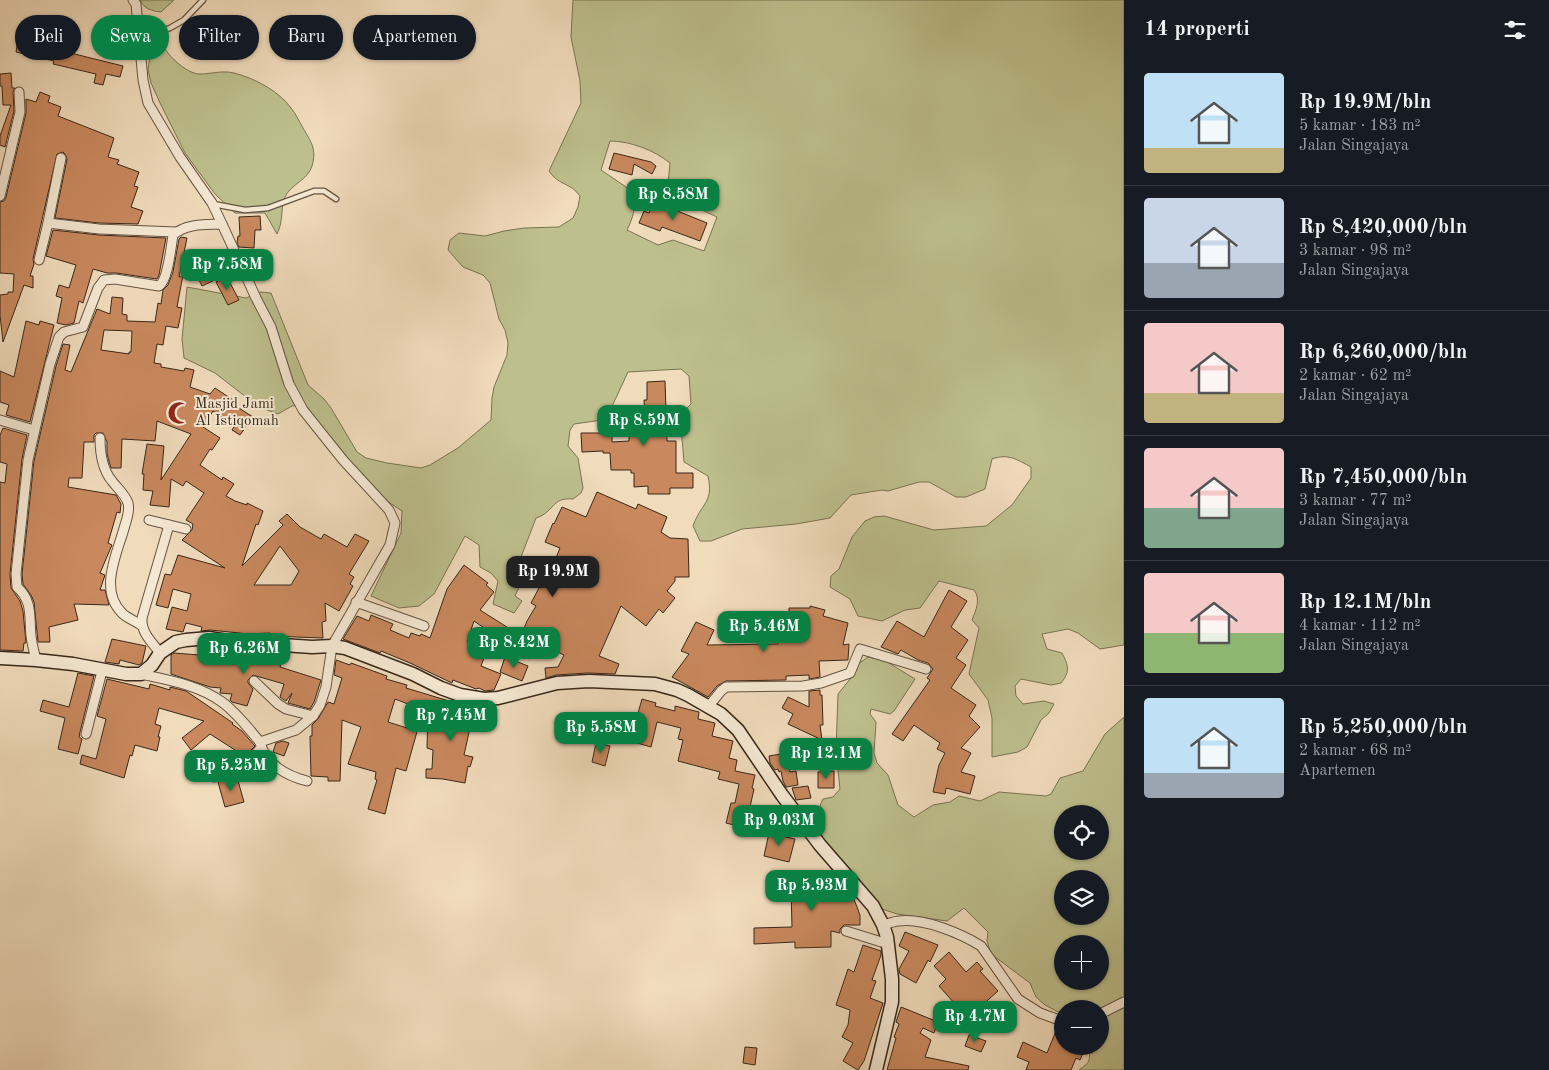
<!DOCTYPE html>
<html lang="id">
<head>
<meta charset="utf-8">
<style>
	:root { --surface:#171b24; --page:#242831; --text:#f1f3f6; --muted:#9ea1a6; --line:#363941; --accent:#0b8043 }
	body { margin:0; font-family:"Old Standard TT",serif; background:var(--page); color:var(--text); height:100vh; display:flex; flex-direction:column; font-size:19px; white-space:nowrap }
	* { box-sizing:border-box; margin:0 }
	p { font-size:16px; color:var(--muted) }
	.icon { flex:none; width:28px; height:28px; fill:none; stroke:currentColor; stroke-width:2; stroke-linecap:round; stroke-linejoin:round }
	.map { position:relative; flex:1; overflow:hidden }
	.panel { display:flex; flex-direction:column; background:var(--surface); width:425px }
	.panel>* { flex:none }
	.guide { position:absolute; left:15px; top:15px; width:475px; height:45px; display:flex; gap:10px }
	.tools { position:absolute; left:1054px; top:805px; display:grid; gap:10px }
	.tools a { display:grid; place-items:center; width:55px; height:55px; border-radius:50%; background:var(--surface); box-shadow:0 1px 4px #0004; font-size:25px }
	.price { position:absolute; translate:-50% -42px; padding:0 11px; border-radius:10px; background:var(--accent); color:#fff; font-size:16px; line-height:32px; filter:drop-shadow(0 1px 2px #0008) }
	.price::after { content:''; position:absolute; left:50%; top:30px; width:15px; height:11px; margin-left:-8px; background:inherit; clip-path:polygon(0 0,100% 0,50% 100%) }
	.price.selected { background:#222; color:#fff }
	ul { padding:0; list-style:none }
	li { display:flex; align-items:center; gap:15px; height:125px; padding:0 20px }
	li+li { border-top:1px solid var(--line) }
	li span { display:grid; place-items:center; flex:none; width:140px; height:100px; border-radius:5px; color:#555 }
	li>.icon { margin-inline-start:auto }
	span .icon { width:60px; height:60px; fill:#fffc; stroke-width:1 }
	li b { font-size:21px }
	h2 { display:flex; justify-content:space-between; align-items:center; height:60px; padding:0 20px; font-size:21px }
	.chip { padding:0 18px; border-radius:22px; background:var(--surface); box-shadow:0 1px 4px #0004; font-size:18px; line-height:45px }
	.chip.selected { background:var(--accent); color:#fff }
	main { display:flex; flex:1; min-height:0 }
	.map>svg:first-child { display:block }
	.green { fill:#bdbf8d; stroke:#7a7353; fill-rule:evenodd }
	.building { fill:#c9885e; stroke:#382719; fill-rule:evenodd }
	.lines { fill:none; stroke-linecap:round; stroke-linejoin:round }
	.lane-casing { stroke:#665442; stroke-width:7 }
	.street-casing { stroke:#665442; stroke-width:11 }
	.secondary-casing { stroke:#382719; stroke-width:15 }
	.lane { stroke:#f5e8d3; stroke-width:4.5 }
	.street { stroke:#f5e8d3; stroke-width:9 }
	.secondary { stroke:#f5e8d3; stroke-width:12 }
	.labels { text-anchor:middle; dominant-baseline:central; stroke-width:4; stroke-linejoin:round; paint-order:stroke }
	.poi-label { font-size:15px; fill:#382719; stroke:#f5e8d3; text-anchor:start }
</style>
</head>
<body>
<main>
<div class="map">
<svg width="1124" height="1070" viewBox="0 0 1124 1070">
	<rect width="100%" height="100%" fill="#f0dbbb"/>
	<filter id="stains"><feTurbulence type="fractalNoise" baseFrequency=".004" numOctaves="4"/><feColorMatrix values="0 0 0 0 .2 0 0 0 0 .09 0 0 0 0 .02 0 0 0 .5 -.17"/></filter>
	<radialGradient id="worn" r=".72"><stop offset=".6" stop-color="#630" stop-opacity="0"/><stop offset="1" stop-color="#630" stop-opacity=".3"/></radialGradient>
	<g class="green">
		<path d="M 140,0 L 174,0 L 161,12 C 152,11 144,9 140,0 Z"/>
		<path d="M 573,0 L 1124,0 L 1124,645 L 1100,649 L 1078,633 L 1068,629 L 1042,634 L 1047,649 L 1062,653 C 1069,666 1070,672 1061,683 L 1051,685 L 1021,679 L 1015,686 L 1016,696 L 1023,704 L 1044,701 L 1054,704 L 1049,713 L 1041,720 L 1027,747 L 1018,752 L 992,757 L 992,718 L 988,700 L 969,674 L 979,628 L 972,620 C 976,610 981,599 974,590 L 939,581 L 920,608 L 905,610 L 882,621 L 858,616 L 850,599 L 830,587 L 831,576 L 839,569 L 852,537 L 865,521 L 874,517 L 884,516 L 934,530 L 986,526 L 1012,505 L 1031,478 L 1031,467 C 1018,460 1008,453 992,459 L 985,489 L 966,497 L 956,497 L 929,482 L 919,482 L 888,491 L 882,490 L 851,495 L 830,518 L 796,524 L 742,529 L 711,541 L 700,541 L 693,526 C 701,503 714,503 708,476 L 684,462 L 680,415 L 691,404 L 689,376 L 681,369 L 628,372 L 608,415 L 602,420 L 574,424 L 570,430 L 568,446 L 578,458 L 583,488 L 581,493 L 573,499 C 551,497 555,512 536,518 L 516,570 L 525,575 L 515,596 L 522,601 L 514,613 L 493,604 L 498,581 L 491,573 L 480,567 L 479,545 L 465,536 L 434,594 L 419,606 L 399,608 L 371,596 L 401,533 L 402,511 L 378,495 L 304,405 L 292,406 L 278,414 L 259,407 L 215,373 L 184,358 L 182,339 L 187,287 L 246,298 L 260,292 L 271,293 L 308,385 L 324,399 L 331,408 L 357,452 L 366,458 L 387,463 L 421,468 L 430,465 L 458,448 L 491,420 L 492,398 L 494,387 L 507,355 L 508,343 L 505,330 L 499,319 L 490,283 L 483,275 L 463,267 L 448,250 L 450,240 L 459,233 L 485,236 L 504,231 L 524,228 L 559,227 L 573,218 L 578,207 L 580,196 C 570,182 559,186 549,171 L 581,103 L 580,81 L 571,37 ZM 610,141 C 630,141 654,150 670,163 L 667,194 L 717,217 L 704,251 L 673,240 L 658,245 L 627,230 C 633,218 636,207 635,193 L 601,170 Z"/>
		<path d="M 161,42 C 166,54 186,74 200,74 C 212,74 222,70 234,73 C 254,78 279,91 291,108 C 296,114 299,121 303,128 C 311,142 317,149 312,166 C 308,180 291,184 285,197 C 280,209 284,220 277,234 L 265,213 L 235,213 L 215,194 L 185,153 L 161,105 L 151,83 L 148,70 L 151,49 Z"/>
		<path d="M 868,657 L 884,660 L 915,679 L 894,711 L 890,714 L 871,709 L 870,714 L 876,722 L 874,753 L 877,763 L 888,775 L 898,805 L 914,817 L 933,805 L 950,802 L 959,796 L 980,801 L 999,792 L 1046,796 L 1051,794 L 1060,778 L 1083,771 L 1105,734 L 1124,717 L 1124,1070 L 1079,1070 C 1091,1062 1090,1060 1089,1046 L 1100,1046 L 1100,1009 L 1062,1009 L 1062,1014 L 1045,1005 L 1036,997 L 1030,983 L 991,954 L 987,941 L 988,932 L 964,908 L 947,921 L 897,914 L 882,909 L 856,876 L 818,838 C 816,827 817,809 823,799 L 833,797 L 840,789 L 836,750 L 838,694 L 855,673 L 858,664 ZM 1062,814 L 1100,814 L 1100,851 L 1062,851 ZM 1062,879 L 1100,879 L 1100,916 L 1062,916 ZM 1062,944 L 1100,944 L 1100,981 L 1062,981 Z"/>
	</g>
	<g class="building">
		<polygon points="18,40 123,66 120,77 106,74 103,85 94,83 96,74 53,64 54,61 16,52"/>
		<polygon points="11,73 12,88 15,88 13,92 14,111 5,147 0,145 0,136 11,105 3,105 2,86 0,86 0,74"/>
		<polygon points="40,92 50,96 48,102 61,107 58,116 114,138 108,157 119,160 117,164 139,172 134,186 138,187 131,207 143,211 138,224 99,223 55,218 67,159 65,154 63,152 57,154 33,259 34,264 30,276 33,276 33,288 24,285 3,342 0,315 0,295 8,294 8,292 13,292 14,274 0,273 0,202 4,201 6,197 26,113 26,99 36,102"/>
		<polygon points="614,153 651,162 656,166 652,174 634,164 632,175 609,169"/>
		<polygon points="654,199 676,208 675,210 707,223 700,241 662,227 660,231 639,223 644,211 649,213"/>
		<polygon points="260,216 261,230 255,230 254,248 239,247 237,243 238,236 240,236 239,217"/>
		<polygon points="53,230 99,235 166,238 159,275 157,279 116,273 107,273 93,269 83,303 79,301 74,323 66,325 57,323 62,298 56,296 59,285 69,288 76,265 46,256"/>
		<path d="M 181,237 L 187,238 L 179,277 L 183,275 L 177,307 L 182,308 L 178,328 L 166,326 L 163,345 L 157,344 L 154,363 L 161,364 L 161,367 L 184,371 L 185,368 L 194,370 L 190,387 L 210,394 L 215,388 L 233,400 L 231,403 L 253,417 L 240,435 L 232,430 L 235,425 L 213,411 L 203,427 L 220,438 L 212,450 L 210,449 L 200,465 L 222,480 L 223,477 L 234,484 L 226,496 L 235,501 L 247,505 L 247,503 L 263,511 L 258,525 L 256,524 L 242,566 L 283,525 L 279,521 L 287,514 L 300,527 L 321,539 L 324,534 L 347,547 L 355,534 L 369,541 L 349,574 L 354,577 L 350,584 L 353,586 L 339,611 L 325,603 L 326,621 L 322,622 L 323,638 L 270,636 L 270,633 L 249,634 L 210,630 L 201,631 L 202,627 L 186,623 L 183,632 L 166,629 L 172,607 L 187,611 L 191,594 L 173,589 L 168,608 L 156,605 L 165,574 L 171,575 L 178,555 L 225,568 L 182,540 L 192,530 L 193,524 L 186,520 L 204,493 L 186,481 L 183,486 L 171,479 L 169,507 L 150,505 L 153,491 L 143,490 L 144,474 L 142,474 L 147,444 L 164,446 L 161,480 L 191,434 L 157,421 L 155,441 L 122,439 L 121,468 L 111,468 L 107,454 L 107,442 L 103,433 L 96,433 L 94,435 L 94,442 L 84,442 L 82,478 L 69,478 L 68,487 L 116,495 L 121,504 L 120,513 L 117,512 L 108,543 L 112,545 L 100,573 L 105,575 L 100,590 L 105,590 L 109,605 L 74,604 L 78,620 L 49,627 L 50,642 L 38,642 L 34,602 L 31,595 L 23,584 L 22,574 L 34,461 L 56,366 L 63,344 L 70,345 L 65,370 L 71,372 L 97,309 L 110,314 L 112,297 L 123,298 L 122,314 L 127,315 L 127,321 L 155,322 L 158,303 L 161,304 L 163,290 L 168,285 L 173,272 L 179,239 ZM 104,330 L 132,331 L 131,352 L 129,352 L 129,354 L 101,350 ZM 280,546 L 299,571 L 291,585 L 254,585 Z"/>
		<polygon points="209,262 217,279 202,286 198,278 195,280 191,271"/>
		<polygon points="227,277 239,300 228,305 216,282"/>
		<polygon points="26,321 39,325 40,321 54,325 30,422 6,415 9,405 0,402 0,371 14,377"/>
		<polygon points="665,381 667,441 676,441 676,473 693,473 693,488 670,488 670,494 648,494 648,486 634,487 634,473 631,473 631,470 611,470 610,453 603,453 603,451 582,452 581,433 602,433 602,426 612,426 612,442 629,441 629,416 645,416 644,400 647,400 647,382"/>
		<polygon points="3,428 27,435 22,459 10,574 11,588 20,601 23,611 26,643 24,643 23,651 0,650 0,482 5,483 7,464 0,462 0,435"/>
		<polygon points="597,492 636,509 638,504 667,517 661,532 670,538 688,539 689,577 675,577 675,581 667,591 675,598 663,613 659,609 646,626 621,606 599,656 619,664 615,674 588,673 556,675 546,678 545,668 558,667 564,655 545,646 544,627 529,659 474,621 467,642 487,650 481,666 501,674 494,690 485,691 479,688 476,689 453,680 452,683 410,663 381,651 380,653 343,639 357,616 369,621 371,615 393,624 390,630 409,638 411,633 420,636 421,634 430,638 447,589 464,565 488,583 486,585 494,592 480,610 521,636 527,621 536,606 531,603 549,569 551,570 560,548 545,542 553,523 554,524 562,507 586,517"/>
		<polygon points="949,590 967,601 951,627 968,640 956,658 966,665 951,688 976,705 969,716 980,727 961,748 971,753 961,772 975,776 970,794 946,788 945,794 933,792 939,765 945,753 937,749 940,743 914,725 903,741 892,734 930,680 927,678 933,669 928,663 918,660 901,650 898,654 881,647 897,621 924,637"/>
		<polygon points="810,606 825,610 823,616 848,623 843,645 849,644 848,660 819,661 820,677 809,679 809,675 786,676 786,680 726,681 717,686 708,697 672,677 689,654 681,651 696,622 714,630 707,645 778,644 778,642 788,642 789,608 810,608"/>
		<polygon points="112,639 146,646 142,663 139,665 120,660 119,664 105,662"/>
		<polygon points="213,649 260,653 282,660 280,667 321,680 314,702 310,709 288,703 292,693 286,701 280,697 284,684 253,675 248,680 248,683 253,689 247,706 232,702 230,700 232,694 220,693 221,688 210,687 171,674 171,655 174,653 212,656"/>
		<polygon points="505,657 528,666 522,681 500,672"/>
		<path d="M 336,660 L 350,665 L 351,663 L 387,676 L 386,679 L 407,685 L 406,688 L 449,701 L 448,706 L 425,703 L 406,771 L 396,768 L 385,814 L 368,809 L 377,780 L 375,779 L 376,772 L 348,764 L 361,727 L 342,720 L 340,781 L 328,781 L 328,777 L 311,776 L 310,736 L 312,736 L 312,725 L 318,719 L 328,702 L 334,704 L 342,678 L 334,675 ZM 395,699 L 413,706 L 407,728 L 388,722 Z"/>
		<polygon points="78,673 94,676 80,732 79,737 82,739 78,754 58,749 65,718 40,711 43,700 69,707"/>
		<polygon points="107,679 149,689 150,684 170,690 170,687 186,691 233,723 232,724 242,731 255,746 240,761 231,755 235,750 210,734 191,750 182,738 204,721 159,708 155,724 161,726 158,737 160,737 157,751 135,745 132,756 130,755 124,778 80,764 82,755 96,759 106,719 97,716"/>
		<polygon points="820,690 820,695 822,695 823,725 820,725 822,740 788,724 793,714 782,708 788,697 809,707 809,691"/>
		<polygon points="642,699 656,703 655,706 675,711 675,706 699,712 698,719 715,723 712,736 733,741 729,758 737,760 735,771 755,775 752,788 754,789 750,807 771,812 766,833 726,823 731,803 735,803 739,784 718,779 720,772 678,761 683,740 678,739 681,728 657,722 651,747 630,741"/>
		<polygon points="453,704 485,711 483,722 472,719 464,755 473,757 470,767 468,766 465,783 443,779 426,778 426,769 432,769 433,750 427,748 428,708 451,713"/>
		<polygon points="283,741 289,743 284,756 273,752 276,743"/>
		<polygon points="596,743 610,746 605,766 592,762"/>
		<polygon points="787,753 790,772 796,771 798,785 786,787 783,781 781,771 779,772 778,769 775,770 770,763 769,756"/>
		<polygon points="834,771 834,788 818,788 818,772"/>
		<polygon points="237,777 244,802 225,807 218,782"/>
		<polygon points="808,786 811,798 796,800 792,788"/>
		<polygon points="769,833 795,839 789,862 764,856"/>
		<polygon points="783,871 832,872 832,897 848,890 852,894 860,915 860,925 844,925 840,929 840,933 831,931 831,947 795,948 795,942 754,944 754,928 792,927 791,888 784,888"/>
		<polygon points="905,932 938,945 930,962 928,960 916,983 900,974 899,969 909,951 899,946"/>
		<polygon points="863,945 881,951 881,955 872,980 876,981 870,998 883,1003 864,1061 858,1070 843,1061 853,1043 842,1037 848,1025 850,1010 836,1005 848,969 854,972"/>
		<polygon points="949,952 966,972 977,962 983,969 980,971 998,991 979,1008 981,1011 965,1025 950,1008 955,1004 939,986 946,979 934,966"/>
		<polygon points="901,1007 938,1022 934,1033 923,1028 920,1033 931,1040 925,1057 969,1066 968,1070 887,1070 896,1038 894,1037 899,1024 896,1022"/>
		<polygon points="1058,1026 1062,1027 1062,1046 1086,1046 1080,1060 1076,1058 1071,1070 1026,1070 1029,1062 1017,1057 1023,1042 1047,1053"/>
		<polygon points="969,1035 986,1041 981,1052 965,1046"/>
		<polygon points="745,1047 757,1048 755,1065 743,1063"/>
	</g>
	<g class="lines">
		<defs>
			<g id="lane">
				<polyline points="139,40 170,28 184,20 203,0"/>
				<polyline points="213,204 245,210 268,208 314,191 324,191 336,199"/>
			</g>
			<g id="street">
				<path d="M 133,0 L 136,4 L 143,80 L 148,103 L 180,157 L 212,203 L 222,224 L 256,298 L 271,327 L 289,384 L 303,410 L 343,460 L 389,510 L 395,523 L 390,545 L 332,646 L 326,687 L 320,705 L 313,716 L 296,730 L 260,742 C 248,728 237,713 222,702 C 199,685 168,680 141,674"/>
				<polyline points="0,196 20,112 19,92"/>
				<polyline points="48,223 99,229 176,232"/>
				<polyline points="39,260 48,223 61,158"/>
				<polyline points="0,420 34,430"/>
				<path d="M 100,438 C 100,453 102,469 112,481 C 117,488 125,494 128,503 C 130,510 127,519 125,525 C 118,552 98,589 122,613 C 127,618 135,621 141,625"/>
				<polyline points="149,520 186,529"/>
				<polyline points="356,602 424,626"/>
				<path d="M 160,653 C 152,642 141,633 142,618 L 169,525"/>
				<path d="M 36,660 C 34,652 32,644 31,636 C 29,617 33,601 17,587 L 16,574 L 28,460 L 50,364 L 59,337 L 64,332 L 83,327 L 98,288 L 104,280 L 115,279 L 159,286 C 168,280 171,247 173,235 C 187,223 205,225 222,224"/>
				<polyline points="254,681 278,704 286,709 313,716"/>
				<polyline points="708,707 721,691 726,687 803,686 821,683 850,673 860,649 926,669"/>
				<polyline points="86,734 102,671"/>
				<path d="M 260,742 C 265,764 287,776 307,781"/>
				<polyline points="214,777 244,766 261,748"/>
				<path d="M 883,925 C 888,924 894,921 899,921 C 924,918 960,933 981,946 L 1018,999 L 1040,1013 L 1062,1021"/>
				<polyline points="846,931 888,944"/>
				<polyline points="1100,1014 1124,1002"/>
			</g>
			<polyline id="secondary" points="0,658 36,660 73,664 126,674 141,674 152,665 160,653 176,642 186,640 209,638 227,641 312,647 332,646 345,648 413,674 441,688 460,695 484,699 498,698 557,683 589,681 655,684 677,690 688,695 721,714 738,730 782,795 820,845 873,906 883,925 887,937 892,979 892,1002 876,1070"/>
		</defs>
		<use href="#lane" class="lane-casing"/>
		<use href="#street" class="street-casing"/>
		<use href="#secondary" class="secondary-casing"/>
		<use href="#lane" class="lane"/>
		<use href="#street" class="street"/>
		<use href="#secondary" class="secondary"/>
	</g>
	<defs>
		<symbol id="mosque-bare" viewBox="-9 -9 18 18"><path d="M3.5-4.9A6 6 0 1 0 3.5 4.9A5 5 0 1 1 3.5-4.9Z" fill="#8f2418" stroke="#f5e8d3" stroke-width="2.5" paint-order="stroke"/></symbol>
	</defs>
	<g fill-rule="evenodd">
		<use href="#mosque-bare" x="163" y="397" width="32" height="32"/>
	</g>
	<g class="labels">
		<g class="poi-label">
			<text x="195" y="404">Masjid Jami<tspan x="195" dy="17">Al Istiqomah</tspan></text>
		</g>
	</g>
	<rect width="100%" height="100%" filter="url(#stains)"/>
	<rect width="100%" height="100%" fill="url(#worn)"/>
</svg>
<div class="tools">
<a><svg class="icon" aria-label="locate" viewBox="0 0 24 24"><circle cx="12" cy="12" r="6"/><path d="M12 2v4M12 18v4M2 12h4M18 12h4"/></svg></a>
<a><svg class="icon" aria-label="layers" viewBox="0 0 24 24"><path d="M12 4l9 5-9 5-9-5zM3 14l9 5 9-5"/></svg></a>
<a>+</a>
<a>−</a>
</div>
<b class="price" style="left:673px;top:221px">Rp 8.58M</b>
<b class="price" style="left:227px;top:291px">Rp 7.58M</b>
<b class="price" style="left:644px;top:447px">Rp 8.59M</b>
<b class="price selected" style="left:553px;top:598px">Rp 19.9M</b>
<b class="price" style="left:764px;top:653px">Rp 5.46M</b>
<b class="price" style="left:514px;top:669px">Rp 8.42M</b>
<b class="price" style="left:244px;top:675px">Rp 6.26M</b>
<b class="price" style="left:451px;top:742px">Rp 7.45M</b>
<b class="price" style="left:601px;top:754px">Rp 5.58M</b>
<b class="price" style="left:826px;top:780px">Rp 12.1M</b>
<b class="price" style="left:231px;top:792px">Rp 5.25M</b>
<b class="price" style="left:779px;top:847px">Rp 9.03M</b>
<b class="price" style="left:812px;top:912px">Rp 5.93M</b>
<b class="price" style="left:975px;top:1043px">Rp 4.7M</b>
<div class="guide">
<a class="chip">Beli</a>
<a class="chip selected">Sewa</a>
<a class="chip">Filter</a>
<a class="chip">Baru</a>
<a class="chip">Apartemen</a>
</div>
</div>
<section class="panel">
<h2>14 properti<svg class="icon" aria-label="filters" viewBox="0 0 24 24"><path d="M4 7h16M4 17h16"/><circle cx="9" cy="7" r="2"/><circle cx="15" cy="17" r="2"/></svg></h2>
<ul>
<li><span style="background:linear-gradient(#bfe0f5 75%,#c2b280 0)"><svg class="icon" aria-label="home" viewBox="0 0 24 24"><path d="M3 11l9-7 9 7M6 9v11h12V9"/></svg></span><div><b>Rp 19.9M/bln</b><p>5 kamar · 183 m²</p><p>Jalan Singajaya</p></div></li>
<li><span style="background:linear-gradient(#c9d6e8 65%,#9aa5b1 0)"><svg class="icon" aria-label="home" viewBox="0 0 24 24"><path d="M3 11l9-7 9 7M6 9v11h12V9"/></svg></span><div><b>Rp 8,420,000/bln</b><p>3 kamar · 98 m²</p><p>Jalan Singajaya</p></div></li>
<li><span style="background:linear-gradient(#f6c9c9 70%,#c2b280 0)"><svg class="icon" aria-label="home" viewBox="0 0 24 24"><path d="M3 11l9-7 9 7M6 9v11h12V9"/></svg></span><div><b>Rp 6,260,000/bln</b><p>2 kamar · 62 m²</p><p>Jalan Singajaya</p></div></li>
<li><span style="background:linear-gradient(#f6c9c9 60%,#7fa58c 0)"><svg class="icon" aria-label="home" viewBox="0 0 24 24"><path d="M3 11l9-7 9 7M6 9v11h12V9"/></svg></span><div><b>Rp 7,450,000/bln</b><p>3 kamar · 77 m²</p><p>Jalan Singajaya</p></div></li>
<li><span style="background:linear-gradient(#f6c9c9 60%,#8fb573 0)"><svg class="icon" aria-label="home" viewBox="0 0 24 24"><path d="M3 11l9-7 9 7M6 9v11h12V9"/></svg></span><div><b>Rp 12.1M/bln</b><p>4 kamar · 112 m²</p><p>Jalan Singajaya</p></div></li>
<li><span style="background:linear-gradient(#bfe0f5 75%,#9aa5b1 0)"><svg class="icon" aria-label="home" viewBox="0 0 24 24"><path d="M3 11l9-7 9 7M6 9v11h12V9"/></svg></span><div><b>Rp 5,250,000/bln</b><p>2 kamar · 68 m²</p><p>Apartemen</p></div></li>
</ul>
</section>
</main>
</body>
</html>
